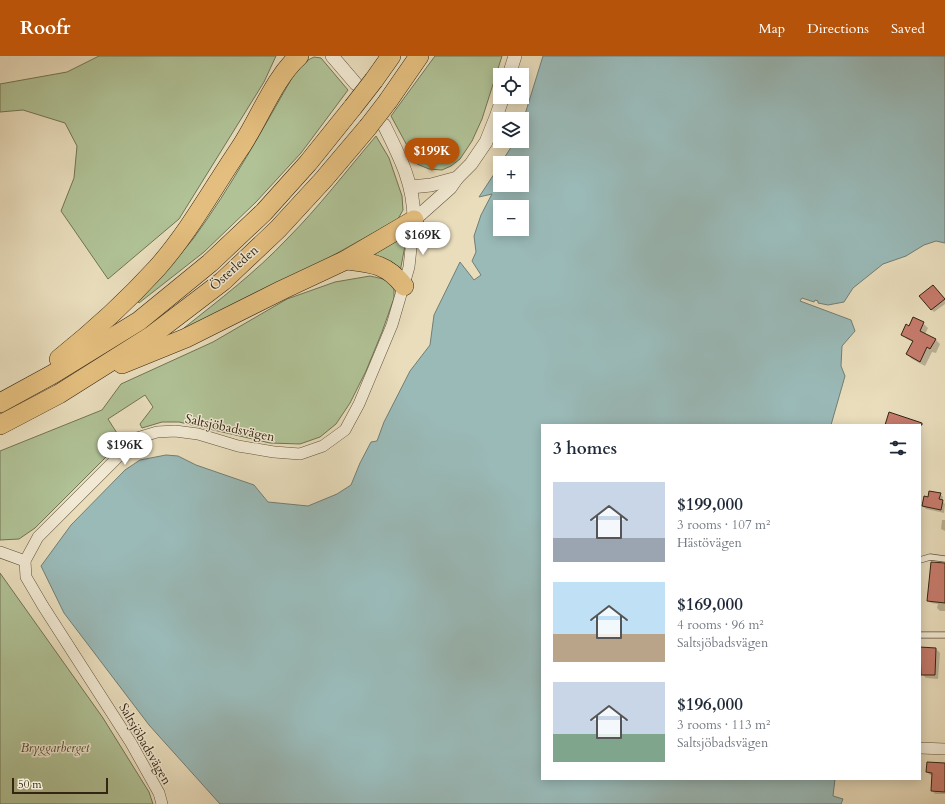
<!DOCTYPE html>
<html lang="en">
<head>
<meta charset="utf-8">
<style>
	:root { --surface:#fff; --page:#f2f2f3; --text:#1f2937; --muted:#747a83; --accent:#b45309 }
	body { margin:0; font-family:Cardo,serif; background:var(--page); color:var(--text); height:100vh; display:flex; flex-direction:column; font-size:15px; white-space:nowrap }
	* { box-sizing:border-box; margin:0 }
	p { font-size:13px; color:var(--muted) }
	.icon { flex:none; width:22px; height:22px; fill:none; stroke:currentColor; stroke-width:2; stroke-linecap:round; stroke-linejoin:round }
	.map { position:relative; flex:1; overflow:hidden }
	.panel { position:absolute; left:541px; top:368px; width:380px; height:356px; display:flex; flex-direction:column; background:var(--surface); border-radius:0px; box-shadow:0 2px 10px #0003 }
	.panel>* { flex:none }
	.buttons { position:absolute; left:493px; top:12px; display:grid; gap:8px }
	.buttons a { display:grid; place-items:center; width:36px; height:36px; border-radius:0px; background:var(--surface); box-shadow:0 2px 10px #0003; font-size:20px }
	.scale { position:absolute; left:12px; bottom:10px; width:96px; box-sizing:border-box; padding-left:4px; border:2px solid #332512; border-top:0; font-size:11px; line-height:14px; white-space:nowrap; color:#332512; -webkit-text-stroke:3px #f1e9d3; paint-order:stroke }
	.price { position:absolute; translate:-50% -34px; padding:0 9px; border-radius:14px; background:#fff; color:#222; font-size:13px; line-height:26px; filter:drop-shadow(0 1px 2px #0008) }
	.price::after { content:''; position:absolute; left:50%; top:24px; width:12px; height:9px; margin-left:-6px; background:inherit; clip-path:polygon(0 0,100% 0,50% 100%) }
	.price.active { background:var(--accent); color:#fff }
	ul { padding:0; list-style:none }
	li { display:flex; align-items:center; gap:12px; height:100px; padding:0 12px }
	li span { display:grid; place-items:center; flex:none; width:112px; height:80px; border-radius:0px; color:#555 }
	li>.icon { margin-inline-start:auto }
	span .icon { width:48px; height:48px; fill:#fffc; stroke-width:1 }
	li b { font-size:17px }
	h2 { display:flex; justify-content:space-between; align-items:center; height:48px; padding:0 12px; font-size:17px }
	header { display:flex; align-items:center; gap:24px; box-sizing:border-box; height:56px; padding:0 20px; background:var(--accent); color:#fff }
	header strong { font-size:19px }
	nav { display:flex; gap:22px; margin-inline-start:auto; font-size:14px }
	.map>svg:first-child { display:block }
	.green { fill:#b0c296; stroke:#727454 }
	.water { fill:#9abab8; stroke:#717e76; fill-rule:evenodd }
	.shadow { fill:#0003 }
	.building { fill:#c77c6d; stroke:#332512 }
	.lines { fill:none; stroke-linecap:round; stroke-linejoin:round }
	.service-casing { stroke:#60533c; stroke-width:7 }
	.minor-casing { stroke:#60533c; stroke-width:12 }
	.tertiary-casing { stroke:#60533c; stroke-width:14 }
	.motorway-casing { stroke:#332512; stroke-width:20 }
	.service { stroke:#f1e9d3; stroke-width:5.5 }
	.minor { stroke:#f1e9d3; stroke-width:11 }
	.tertiary { stroke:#f1e9d3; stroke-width:13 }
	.motorway { stroke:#e4be7e; stroke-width:19 }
	.motorway-bridge-casing { stroke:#332512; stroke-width:20; stroke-linecap:butt }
	.motorway-bridge { stroke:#e4be7e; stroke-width:19 }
	.labels { text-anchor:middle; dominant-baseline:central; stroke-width:3; stroke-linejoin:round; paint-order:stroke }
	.street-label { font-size:13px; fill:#332512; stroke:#f1e9d3 }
	.park-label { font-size:13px; font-style:italic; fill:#524c33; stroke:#f1e9d3 }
</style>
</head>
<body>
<header>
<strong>Roofr</strong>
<nav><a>Map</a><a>Directions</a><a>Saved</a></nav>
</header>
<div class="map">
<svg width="945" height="748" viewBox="0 0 945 748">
	<rect width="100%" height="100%" fill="#e9ddbc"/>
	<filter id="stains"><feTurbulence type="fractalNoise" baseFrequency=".005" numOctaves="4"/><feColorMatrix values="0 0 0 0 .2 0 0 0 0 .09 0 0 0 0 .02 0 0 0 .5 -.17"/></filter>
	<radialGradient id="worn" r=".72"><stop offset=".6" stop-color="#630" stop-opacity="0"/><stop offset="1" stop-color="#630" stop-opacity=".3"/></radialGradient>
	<g class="green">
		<polygon points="99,0 276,0 264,26 179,163 108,223 61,155 74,122 77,90 65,67 23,54 0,56 0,28 67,16"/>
		<polygon points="435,0 502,0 482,63 472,85 460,103 451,110 442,114 429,113 417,108 391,60"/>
		<path d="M 314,1 L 321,2 L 348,34 L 301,97 L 256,146 L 204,196 L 139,247 L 137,244 C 156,224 176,205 193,183 C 232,130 263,72 296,15 L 306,5 Z"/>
		<path d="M 376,80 L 389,102 L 402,140 L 403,154 L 398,163 L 332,200 L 186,275 L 184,272 C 219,244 256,216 287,183 C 319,151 347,114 376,80 Z"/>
		<polygon points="402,181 405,181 406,184 400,216 367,200"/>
		<polygon points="370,220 388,224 394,231 394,242 382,276 366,315 350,347 336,368 320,381 300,388 270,387 179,366 162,366 142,372 140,368 153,351 145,339 108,363 122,385 35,472 19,483 0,484 0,395 102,354 121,328 213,286 287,243 335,226"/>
		<polygon points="0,517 103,662 149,736 153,748 0,748"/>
	</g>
	<path class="water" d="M 543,0 L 945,0 L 945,187 L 936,185 L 924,189 L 906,200 L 883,208 L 853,232 L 844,246 L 828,249 L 818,247 L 818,245 L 815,244 L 814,246 L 802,242 L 800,245 L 851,264 L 855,275 L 842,290 L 841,310 L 845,320 L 831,369 L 542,369 L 542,723 L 835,723 L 833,740 L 843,743 L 841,748 L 220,748 L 149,669 L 64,557 L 41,510 L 71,469 L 125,414 L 140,404 L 166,399 L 178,400 L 196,409 L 254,429 L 268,446 L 308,450 L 337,438 L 351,429 L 360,407 L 371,386 L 377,385 L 384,366 L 410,315 L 430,289 L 434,259 L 460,206 L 474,224 L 481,219 L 472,205 L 476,196 L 474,180 L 481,159 L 492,138 L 479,141 L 500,109 L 500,129 L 522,129 L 522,107 L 501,107 L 515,85 L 522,85 L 522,68 ZM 500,151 L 522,151 L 522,173 L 500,173 Z"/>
	<g class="shadow">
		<polygon points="936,233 945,244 945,248 934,256 931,253"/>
		<polygon points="923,267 928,272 925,278 935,283 940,288 936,297 932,296 925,310 912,303 907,298 913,286 907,283 902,278 909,271"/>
		<polygon points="940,438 943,441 942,445 945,448 944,457 926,453 923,450 929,443"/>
		<polygon points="942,464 945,464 945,475 941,473"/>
		<polygon points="945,508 945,555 940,555 937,552 938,548 931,547 928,544"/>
		<polygon points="920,592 936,593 940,597 938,623 926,622 922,618 922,611 920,610"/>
		<polygon points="945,708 945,738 935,738 932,734 933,719 930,719 927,716"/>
	</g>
	<g class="building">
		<polygon points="933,229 945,243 931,254 919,240"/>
		<polygon points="913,261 924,266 920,275 936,283 930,293 927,291 920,306 906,298 913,285 901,279 906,268 909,270"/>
		<polygon points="889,356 922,367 922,369 885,369"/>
		<polygon points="929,435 941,437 939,443 943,444 941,454 922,450 924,440 928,441"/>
		<polygon points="931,506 945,507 945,547 927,545"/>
		<polygon points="920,591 936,592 935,619 921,619"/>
		<polygon points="927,706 945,707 945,736 931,735 932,717 926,716"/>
	</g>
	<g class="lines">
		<defs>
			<g id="service">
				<polyline points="920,504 930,501 945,503"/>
				<polyline points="920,579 945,579"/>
			</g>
			<g id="minor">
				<polyline points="0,496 25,505"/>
				<polyline points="920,692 945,693"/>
				<polyline points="162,748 159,737 131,687 43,550 26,521 25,505 38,481 137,382 157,376 175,375 198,378 238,390 274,396 300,398 323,390 345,374 359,348 392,269 409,211 414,164"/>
			</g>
			<g id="tertiary">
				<polyline points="332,0 356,28"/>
				<polyline points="509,19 515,0"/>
				<path d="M 384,69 C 400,101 414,128 414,164"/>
				<polyline points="411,131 431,129 457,122"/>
				<polyline points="414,164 450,132 457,122 471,108 486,86 496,61 503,41"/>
			</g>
			<g id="motorway">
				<polyline points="374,24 391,0"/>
				<polyline points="388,45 419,0"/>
				<path d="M 346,204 C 372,207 387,208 404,230"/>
				<path d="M 59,303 C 94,275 127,245 157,212 C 189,176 213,132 240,92 C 259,64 274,22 299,0"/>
				<polyline points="122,308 186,282 282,234 346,204 414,164"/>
				<polyline points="0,347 53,318 139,265 210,207 264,156 308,107 353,51"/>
				<polyline points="0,369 59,338 151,280 223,225 278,173 324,123 368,71"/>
			</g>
		</defs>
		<use href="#service" class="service-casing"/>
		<use href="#minor" class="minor-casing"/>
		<use href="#tertiary" class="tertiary-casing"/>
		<use href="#motorway" class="motorway-casing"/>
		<use href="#service" class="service"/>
		<use href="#minor" class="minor"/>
		<use href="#tertiary" class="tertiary"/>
		<use href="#motorway" class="motorway"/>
		<defs>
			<g id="motorway-bridge">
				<polyline points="353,51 374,24"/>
				<polyline points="368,71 388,45"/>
			</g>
		</defs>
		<use href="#motorway-bridge" class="motorway-bridge-casing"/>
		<use href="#motorway-bridge" class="motorway-bridge"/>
	</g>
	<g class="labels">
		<g class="street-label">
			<text transform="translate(234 212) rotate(-42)">Österleden</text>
			<text transform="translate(230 372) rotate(12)">Saltsjöbadsvägen</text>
			<text transform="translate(145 688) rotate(60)">Saltsjöbadsvägen</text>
		</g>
		<g class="park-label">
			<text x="55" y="692">Bryggarberget</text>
		</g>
	</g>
	<rect width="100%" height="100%" filter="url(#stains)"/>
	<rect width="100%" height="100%" fill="url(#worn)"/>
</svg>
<div class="buttons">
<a><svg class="icon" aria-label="locate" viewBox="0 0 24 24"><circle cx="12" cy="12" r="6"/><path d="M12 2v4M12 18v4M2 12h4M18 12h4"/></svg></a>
<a><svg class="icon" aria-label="layers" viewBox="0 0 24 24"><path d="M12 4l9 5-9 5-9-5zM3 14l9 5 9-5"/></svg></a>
<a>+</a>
<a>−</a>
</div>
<div class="scale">50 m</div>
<b class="price active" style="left:432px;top:116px">$199K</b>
<b class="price" style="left:423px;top:200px">$169K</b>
<b class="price" style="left:125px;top:410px">$196K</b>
<section class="panel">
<h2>3 homes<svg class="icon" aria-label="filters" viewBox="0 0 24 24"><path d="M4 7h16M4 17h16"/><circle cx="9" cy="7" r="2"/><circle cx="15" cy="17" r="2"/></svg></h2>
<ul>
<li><span style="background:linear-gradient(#c9d6e8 70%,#9aa5b1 0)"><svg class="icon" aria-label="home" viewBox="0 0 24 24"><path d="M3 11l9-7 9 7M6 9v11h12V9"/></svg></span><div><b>$199,000</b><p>3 rooms · 107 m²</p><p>Hästövägen</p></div></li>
<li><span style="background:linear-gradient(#bfe0f5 65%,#b9a48a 0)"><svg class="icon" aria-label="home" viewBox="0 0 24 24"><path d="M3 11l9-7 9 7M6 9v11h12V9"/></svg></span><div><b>$169,000</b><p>4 rooms · 96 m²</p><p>Saltsjöbadsvägen</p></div></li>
<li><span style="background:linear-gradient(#c9d6e8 65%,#7fa58c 0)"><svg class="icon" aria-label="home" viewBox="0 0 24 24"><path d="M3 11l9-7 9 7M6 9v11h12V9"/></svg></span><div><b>$196,000</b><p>3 rooms · 113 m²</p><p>Saltsjöbadsvägen</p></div></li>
</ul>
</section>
</div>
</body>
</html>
